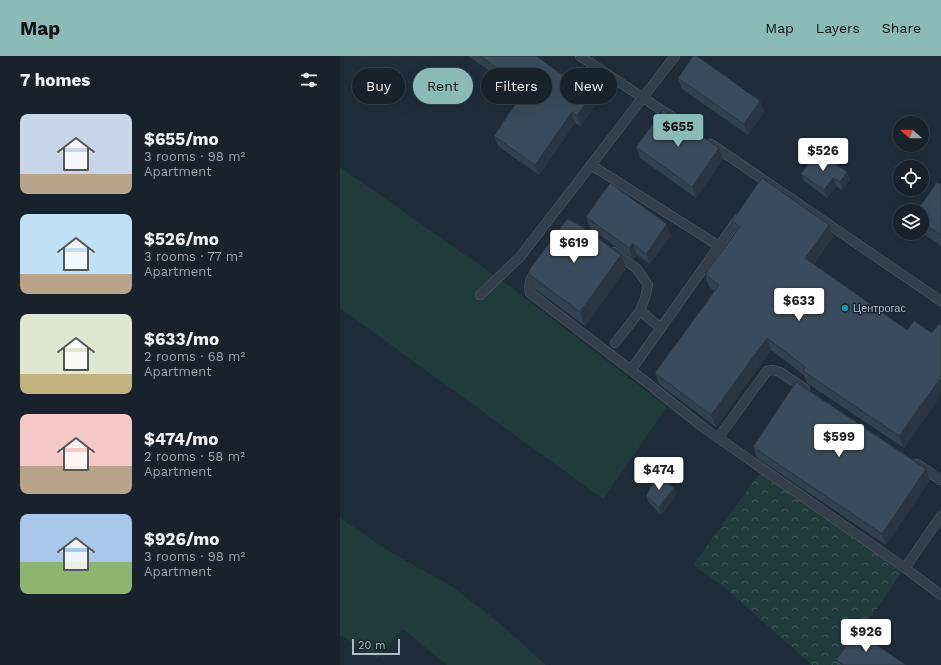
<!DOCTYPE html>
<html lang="en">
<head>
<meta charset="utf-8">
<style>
	:root { --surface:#17222c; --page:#202a34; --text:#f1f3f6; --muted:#9ea4a9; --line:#363f48; --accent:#8bbbb9 }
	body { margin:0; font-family:"Work Sans",sans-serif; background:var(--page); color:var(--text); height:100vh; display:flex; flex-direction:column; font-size:15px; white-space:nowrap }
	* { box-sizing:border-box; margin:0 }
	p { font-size:13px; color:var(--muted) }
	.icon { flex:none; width:22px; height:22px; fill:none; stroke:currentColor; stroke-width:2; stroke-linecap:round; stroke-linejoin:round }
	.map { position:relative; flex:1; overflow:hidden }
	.sheet { display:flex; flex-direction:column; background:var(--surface); width:340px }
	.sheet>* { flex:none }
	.banner { position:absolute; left:12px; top:12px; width:380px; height:36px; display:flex; gap:8px }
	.needle { width:26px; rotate:291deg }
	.controls { position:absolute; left:553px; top:60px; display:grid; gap:8px }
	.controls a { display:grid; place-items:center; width:36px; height:36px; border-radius:50%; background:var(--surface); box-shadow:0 4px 16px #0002,0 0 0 1px var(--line); font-size:20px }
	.scale { position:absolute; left:12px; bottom:10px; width:48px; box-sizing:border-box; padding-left:4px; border:2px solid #adbac8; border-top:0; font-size:11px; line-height:14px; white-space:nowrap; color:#adbac8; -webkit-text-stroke:3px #18242f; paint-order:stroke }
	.price { position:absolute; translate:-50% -34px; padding:0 9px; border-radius:4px; background:#fff; color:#222; font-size:13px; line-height:26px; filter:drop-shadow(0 1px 2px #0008) }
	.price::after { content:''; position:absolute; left:50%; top:24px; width:12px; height:9px; margin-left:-6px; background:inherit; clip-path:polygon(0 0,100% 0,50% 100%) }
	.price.current { background:var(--accent); color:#111 }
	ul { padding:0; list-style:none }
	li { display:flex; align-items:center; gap:12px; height:100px; padding:0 20px }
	li span { display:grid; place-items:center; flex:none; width:112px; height:80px; border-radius:8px; color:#555 }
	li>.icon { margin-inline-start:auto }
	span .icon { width:48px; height:48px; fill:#fffc; stroke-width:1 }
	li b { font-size:17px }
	h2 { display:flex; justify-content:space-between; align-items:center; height:48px; padding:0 20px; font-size:17px }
	.tag { padding:0 14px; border-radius:18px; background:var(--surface); box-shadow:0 4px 16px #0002,0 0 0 1px var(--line); font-size:14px; line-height:36px }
	.tag.current { background:var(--accent); color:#111 }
	header { display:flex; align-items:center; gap:24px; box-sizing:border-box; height:56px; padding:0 20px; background:var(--accent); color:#111 }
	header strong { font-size:19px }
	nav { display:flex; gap:22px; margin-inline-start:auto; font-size:14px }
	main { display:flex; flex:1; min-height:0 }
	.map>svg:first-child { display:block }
	.grass { fill:#213b3c }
	.forest { fill:url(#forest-crowns) }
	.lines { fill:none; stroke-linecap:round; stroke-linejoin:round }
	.lane-casing { stroke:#505d69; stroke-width:10 }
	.lane { stroke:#323f4b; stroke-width:9 }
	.wall { fill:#32414e }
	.shaded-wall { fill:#293540 }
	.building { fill:#3a4c5b; stroke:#293540 }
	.culture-dot { fill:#0f9aa8; stroke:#18242f; stroke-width:1.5 }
	.labels { text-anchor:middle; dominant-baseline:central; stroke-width:3; stroke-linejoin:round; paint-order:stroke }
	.poi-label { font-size:11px; fill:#adbac8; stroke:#18242f; text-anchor:start }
</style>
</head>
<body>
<header>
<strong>Map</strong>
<nav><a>Map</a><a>Layers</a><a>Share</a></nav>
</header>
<main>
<section class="sheet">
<h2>7 homes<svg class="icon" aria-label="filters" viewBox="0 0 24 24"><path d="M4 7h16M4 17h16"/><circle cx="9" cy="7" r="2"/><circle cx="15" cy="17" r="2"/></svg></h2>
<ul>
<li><span style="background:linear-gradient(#c9d6e8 75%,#b9a48a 0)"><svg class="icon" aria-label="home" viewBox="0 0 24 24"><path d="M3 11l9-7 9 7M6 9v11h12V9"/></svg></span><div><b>$655/mo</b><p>3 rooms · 98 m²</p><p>Apartment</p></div></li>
<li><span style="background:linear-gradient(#bfe0f5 75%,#b9a48a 0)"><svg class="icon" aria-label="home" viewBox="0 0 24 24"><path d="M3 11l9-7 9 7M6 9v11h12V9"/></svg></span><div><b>$526/mo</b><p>3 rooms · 77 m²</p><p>Apartment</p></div></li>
<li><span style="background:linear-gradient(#dfe7d0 75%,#c2b280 0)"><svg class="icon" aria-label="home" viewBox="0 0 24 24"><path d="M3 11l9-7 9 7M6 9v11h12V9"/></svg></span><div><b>$633/mo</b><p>2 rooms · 68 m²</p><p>Apartment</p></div></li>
<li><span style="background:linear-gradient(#f6c9c9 65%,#b9a48a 0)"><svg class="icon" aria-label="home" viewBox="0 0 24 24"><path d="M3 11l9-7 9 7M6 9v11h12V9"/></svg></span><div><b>$474/mo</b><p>2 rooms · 58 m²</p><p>Apartment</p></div></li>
<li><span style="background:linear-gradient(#a9c7e8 60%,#8fb573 0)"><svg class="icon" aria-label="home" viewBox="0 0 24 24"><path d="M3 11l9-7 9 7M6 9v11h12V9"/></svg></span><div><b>$926/mo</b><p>3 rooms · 98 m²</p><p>Apartment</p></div></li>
</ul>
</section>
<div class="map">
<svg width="601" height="609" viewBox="0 0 601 609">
	<defs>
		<pattern id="forest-crowns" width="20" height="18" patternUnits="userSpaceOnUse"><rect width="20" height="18" fill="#213b3c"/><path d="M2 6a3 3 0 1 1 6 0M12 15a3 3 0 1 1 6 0" fill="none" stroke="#3f5557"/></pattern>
	</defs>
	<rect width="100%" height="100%" fill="#1f2d3b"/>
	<g class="grass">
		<polygon points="0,111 172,232 327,351 263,443 0,252"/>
		<polygon points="0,462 50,496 111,530 157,565 206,609 107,609 63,573 37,602 0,579"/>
	</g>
	<polygon class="forest" points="420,417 563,514 498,609 472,609 384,531 353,509"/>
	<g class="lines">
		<defs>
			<g id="lane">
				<polyline points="240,0 332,61"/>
				<polyline points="371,88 601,245"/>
				<polyline points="251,109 379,190"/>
				<polyline points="274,196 297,213 308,229 305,242 300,255 321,272"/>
				<path d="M 197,213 C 191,221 188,227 190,237 L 291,314 L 364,372 L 565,512"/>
				<polyline points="140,239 180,201 335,0"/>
				<polyline points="275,287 300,255"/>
				<polyline points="291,314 399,162"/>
				<polyline points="378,382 427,315 433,314 440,316 465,333"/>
				<polyline points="577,408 601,424"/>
				<polyline points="601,460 565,512 601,539"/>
			</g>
		</defs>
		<use href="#lane" class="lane-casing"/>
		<use href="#lane" class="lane"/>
	</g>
	<g class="wall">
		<polygon points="128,0 196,0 255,49 241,70 235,67 199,119 158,90 154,80 183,38"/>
		<polygon points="338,22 420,45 424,56 408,79 342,33"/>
		<polygon points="296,91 383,103 356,142 300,102"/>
		<polygon points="479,105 507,116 510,124 502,134 496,130 487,142 464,125 461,118"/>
		<polygon points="601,128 601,190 582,177 582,155"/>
		<polygon points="246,161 331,179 310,208 297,199 293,203 250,172"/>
		<polygon points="392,165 489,169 493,181 474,208 567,274 592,277 601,269 601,339 564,392 467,327 464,319 431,294 376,371 320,329 315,317 375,235 369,231 365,218 396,177"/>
		<polygon points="286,213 245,270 195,233 190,219"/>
		<polygon points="413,391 586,413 590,424 546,489 417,402"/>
		<polygon points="334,432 336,439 321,459 309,447 306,440"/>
		<polygon points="496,604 566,609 498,609"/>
	</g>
	<g class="shaded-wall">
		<polygon points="251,39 255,49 241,70 237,60"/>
		<polygon points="420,45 424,56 408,79 404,68"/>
		<polygon points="232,56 235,67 199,119 195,109"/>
		<polygon points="379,92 383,103 356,142 352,131"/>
		<polygon points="507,116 510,124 502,134 500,126"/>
		<polygon points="493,122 496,130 487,142 484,134"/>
		<polygon points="327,168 331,179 310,208 306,198"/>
		<polygon points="489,169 493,181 470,214 465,202"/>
		<polygon points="293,188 297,199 293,203 289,192"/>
		<polygon points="281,199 286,213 245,270 240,256"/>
		<polygon points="427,282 431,294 376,371 371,359"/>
		<polygon points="600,323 601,327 601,339 564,392 559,380"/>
		<polygon points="586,413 590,424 546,489 542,478"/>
		<polygon points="334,432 336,439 321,459 319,451"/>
	</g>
	<g class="building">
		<polygon points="140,0 196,0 251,39 237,60 232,56 195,109 154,80 186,32"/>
		<polygon points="353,0 357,0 420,45 404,68 338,22"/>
		<polygon points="323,54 379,92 352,131 296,91"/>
		<polygon points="483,99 507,116 500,126 493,122 484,134 461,118 473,101 479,105"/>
		<polygon points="422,122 489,169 465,202 567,274 574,265 592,277 599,268 601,269 601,324 600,323 559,380 463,315 465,311 427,282 371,359 315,317 379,229 365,218 400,171 392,165"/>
		<polygon points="597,126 601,128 601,179 582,166 582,155 577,155"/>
		<polygon points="270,127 327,168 306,198 293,188 289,192 246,161"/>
		<polygon points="227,163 238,168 281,199 240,256 190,219 189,216 190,213"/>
		<polygon points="456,326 586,413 542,478 413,391"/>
		<polygon points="318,418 334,432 319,451 306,440"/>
		<polygon points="517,575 566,609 503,609 496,604"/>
	</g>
	<circle class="culture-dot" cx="505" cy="252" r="4"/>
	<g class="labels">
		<g class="poi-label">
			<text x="513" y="252">Центрогас</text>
		</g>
	</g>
</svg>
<div class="controls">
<a><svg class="needle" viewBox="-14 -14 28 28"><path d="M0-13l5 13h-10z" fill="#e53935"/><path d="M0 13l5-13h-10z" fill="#9ea4a9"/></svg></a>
<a><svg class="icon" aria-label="locate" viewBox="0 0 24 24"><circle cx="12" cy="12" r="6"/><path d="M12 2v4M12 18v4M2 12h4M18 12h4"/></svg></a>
<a><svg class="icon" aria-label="layers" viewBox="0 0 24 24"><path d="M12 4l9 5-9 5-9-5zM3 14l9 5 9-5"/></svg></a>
</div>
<div class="scale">20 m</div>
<b class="price current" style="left:338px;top:92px">$655</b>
<b class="price" style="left:483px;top:116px">$526</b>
<b class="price" style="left:234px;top:208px">$619</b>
<b class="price" style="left:459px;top:266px">$633</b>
<b class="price" style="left:499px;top:402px">$599</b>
<b class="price" style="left:319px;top:435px">$474</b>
<b class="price" style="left:526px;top:597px">$926</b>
<div class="banner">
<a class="tag">Buy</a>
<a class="tag current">Rent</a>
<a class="tag">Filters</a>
<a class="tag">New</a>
</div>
</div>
</main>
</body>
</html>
